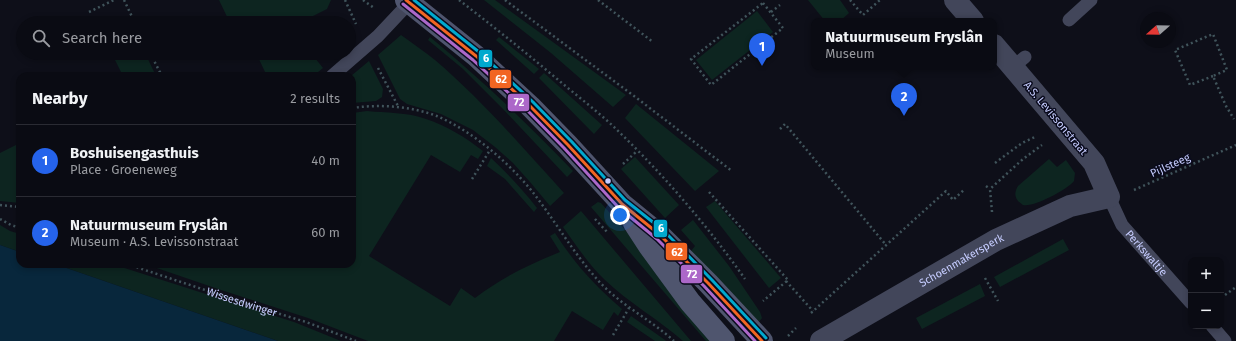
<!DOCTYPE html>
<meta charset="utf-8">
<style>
body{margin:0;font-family:"Fira Sans",sans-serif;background:#13141c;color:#f1f3f6}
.controls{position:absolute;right:12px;bottom:12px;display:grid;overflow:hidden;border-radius:8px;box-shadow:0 2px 6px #0003}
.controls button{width:36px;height:36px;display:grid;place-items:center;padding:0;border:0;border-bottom:1px solid #2a2b33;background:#0a0b13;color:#f1f3f6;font:20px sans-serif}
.compass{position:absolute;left:1140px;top:12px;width:36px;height:36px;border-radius:50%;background:#0a0b13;box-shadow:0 2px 6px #0003;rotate:250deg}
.you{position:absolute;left:620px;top:215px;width:14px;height:14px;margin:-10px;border:3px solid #fff;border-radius:50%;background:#1a73e8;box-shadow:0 0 0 6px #1a73e833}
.badge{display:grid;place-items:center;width:26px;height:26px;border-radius:50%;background:#2563eb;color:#fff;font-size:13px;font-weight:700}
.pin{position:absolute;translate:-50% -33px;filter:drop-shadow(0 1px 2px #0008)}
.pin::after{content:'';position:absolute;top:21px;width:14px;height:12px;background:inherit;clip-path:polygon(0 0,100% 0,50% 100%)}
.popup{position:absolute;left:811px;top:18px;width:186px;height:52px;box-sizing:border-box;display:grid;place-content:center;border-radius:8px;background:#0a0b13;filter:drop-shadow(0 1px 3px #0005);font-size:13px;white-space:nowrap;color:#999ba0}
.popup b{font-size:15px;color:#f1f3f6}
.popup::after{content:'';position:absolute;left:50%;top:100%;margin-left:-8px;border:8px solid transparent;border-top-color:#0a0b13}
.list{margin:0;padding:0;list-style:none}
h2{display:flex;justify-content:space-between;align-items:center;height:52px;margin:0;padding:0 16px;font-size:17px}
h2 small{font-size:13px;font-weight:400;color:#999ba0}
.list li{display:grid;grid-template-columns:26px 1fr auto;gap:12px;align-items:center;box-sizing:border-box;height:72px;padding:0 16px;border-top:1px solid #2a2b33}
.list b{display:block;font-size:15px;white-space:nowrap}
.list p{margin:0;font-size:13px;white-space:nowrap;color:#999ba0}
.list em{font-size:13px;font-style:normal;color:#999ba0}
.icon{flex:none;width:22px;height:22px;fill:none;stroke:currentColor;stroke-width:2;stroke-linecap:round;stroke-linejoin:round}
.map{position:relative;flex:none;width:1236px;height:341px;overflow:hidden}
.search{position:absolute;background:#0a0b13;box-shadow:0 2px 6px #0003;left:16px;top:16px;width:340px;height:44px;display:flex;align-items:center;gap:10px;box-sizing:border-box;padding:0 14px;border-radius:22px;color:#999ba0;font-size:15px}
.panel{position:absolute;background:#0a0b13;box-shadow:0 2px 6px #0003;left:16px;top:72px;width:340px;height:196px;border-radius:12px}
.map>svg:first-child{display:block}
.green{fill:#0d2520}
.water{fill:#08273c}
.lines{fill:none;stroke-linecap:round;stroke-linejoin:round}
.path{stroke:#40545b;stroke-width:2.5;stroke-dasharray:2 3;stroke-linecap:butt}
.lane{stroke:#42465a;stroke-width:13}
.street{stroke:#42465a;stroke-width:22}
.secondary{stroke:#4f556e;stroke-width:22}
.bus-1-casing{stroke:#0a0b1d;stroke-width:6}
.bus-2-casing{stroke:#0a0b1d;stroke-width:6}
.bus-3-casing{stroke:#0a0b1d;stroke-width:6}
.bus-1{stroke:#f26522;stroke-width:3}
.bus-2{stroke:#ac68c9;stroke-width:3}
.bus-3{stroke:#00a9ce;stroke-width:3}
.bus-dot{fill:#c6cdff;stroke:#0a0b1d;stroke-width:1.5}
.labels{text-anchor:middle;stroke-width:3;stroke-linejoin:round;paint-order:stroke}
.street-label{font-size:11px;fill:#c6cdff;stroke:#0a0b1d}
.line-badge{stroke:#0a0b1d;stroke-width:1.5}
.badge-label{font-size:11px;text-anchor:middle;font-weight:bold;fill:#fff}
</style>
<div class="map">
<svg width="1236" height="341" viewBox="0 0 1236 341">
<rect width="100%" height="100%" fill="#0e0f19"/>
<g class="green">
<path d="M219,0H331L327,9L311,17L304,23H230Z"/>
<path d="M484,0H495L626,95L613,107L551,53Z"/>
<path d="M808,0H840L849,13L840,21H825Z"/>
<path d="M757,11L773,32L712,80L696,60Z"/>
<path d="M401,35C412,43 424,51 435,60C482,100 523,148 564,193L550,206L530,182L513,163L495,147L473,130L441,114L407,104L400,99L378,55Z"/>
<path d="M430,37C481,79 528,124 573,171L567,177L503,109L463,69L428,40Z"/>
<path d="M499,37L539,69L534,74L496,40Z"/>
<path d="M118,53H145L156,76H123L113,56Z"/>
<path d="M256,53H311L323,68L313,76H267Z"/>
<path d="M369,61L383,89L382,97L376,101L352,103V76H351Z"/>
<path d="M544,73L602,125L594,134L539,78Z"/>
<path d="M636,104L719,171L695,191L625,118Z"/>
<path d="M367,111C386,113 407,112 426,119C447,126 465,137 483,151L478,159L471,155L460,172L431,155L369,256L450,306L461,288L475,298C503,277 528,265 560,252L550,236L555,233C575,264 594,285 622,309L618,316L614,312L603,330L572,311L554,341H368L308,318L221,290L145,264H352V113Z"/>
<path d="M20,143V203L0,201V153Z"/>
<path d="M635,157L679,205L665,218L621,169Z"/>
<path d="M491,158C508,174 523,190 537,208L534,212L505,179L487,166Z"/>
<path d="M1049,159L1057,167L1066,160L1075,173L1074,181C1068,189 1033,208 1023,205C1023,205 1018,201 1018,201C1014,196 1015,191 1018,186Z"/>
<path d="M715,201L781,278L769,288L706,207Z"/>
<path d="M598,202L601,203L641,248L710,341H706L591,207Z"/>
<path d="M581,211L691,341H683C658,319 629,303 605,280C589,265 576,245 563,227Z"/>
<path d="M693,220L729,266L760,312L762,318L758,323L688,255L695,246L681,230Z"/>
<path d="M0,225L10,231L20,234V252L0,245Z"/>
<path d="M1063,239L1069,250L1000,287L994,277Z"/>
<path d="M55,264H112L294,322L341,341H278Z"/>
<path d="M980,284L985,296L922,329L916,318Z"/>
<path d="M631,316L665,340L666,341H655L627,322Z"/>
</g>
<path class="water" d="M0,245L20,252V264H55L278,341H0Z"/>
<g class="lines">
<g class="path">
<path d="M124,0L135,23"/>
<path d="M345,0L356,24"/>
<path d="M363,0L374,8"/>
<path d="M459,0C494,27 529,55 563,84C580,98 598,112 614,127C662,173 707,225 745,279"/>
<path d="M505,0L634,96L732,171"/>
<path d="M598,0L653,42"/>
<path d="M850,0L863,15L880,0"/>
<path d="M763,3L783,28L711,85L691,59Z"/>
<path d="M89,12L114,0"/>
<path d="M771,12L780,5"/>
<path d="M150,53L162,76"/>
<path d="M378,68L398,106"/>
<path d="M1213,76L1190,85L1175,50L1213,34L1227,70L1213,76L1226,106L1234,119"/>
<path d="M352,108C380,104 413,106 439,117C473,132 507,161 531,190C554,219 572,251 596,278C618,304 649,318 674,341"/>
<path d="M780,129L785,124L886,245"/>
<path d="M995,163L1022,143L1035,137"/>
<path d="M623,164L637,151"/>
<path d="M472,179L490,150"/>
<path d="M986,186L990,189"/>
<path d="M1134,190L1236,145"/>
<path d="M709,192L788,280L763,301"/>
<path d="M0,205L20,207"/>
<path d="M992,212L990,189L1023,159L1042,145"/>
<path d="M0,219L11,225L20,228"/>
<path d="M595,219L608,233"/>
<path id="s1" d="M127,264L238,301L306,322L356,341"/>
<path d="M985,278L998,301"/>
<path d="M786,281L813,311"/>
<path d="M1221,298L1236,287"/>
<path d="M811,313L946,191L953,200L965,189"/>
<path d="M613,335L629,308"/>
<path d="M788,336L796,328"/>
</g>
<g class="lane">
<path d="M1069,20L1091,0"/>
<path d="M1013,67L1025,57"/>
<path d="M332,76L378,36L409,3"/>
<path id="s2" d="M1109,197L1122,225L1191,303"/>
<path d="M1212,326L1225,341"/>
</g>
<g class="street">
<path d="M955,0L973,21"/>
<path id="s3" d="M821,341L996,240L1070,206L1109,197L1094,163L994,45"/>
</g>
<g class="secondary">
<path d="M406,0L476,56L530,106L568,145L622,204L660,235L708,283L762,341"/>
<path d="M634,223L649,246L690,302L724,341"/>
</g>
<defs>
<path id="bus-1" d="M406,0L476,56L530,106L568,145L622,204L660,235L708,283L762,341"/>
<path id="bus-2" d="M403,4L473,60L527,110L564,148L618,207L657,239L704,286L755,341"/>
<path id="bus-3" d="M414,0L479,52L533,102L572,142L625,200L664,231L712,280L766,338"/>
</defs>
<use href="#bus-1" class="bus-1-casing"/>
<use href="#bus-2" class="bus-2-casing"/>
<use href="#bus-3" class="bus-3-casing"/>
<use href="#bus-1" class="bus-1"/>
<use href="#bus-2" class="bus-2"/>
<use href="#bus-3" class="bus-3"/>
</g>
<circle class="bus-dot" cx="608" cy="181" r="3.5"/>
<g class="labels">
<g class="street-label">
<text transform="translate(1056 118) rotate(50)" y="4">A.S. Levissonstraat</text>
<text transform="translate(1170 165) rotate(-24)" y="4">Pijlsteeg</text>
<text dy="4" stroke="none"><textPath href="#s2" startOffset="68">Perkswaltje</textPath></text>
<text dy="4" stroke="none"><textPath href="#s3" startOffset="162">Schoenmakersperk</textPath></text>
<text dy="4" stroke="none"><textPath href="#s1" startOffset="121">Wissesdwinger</textPath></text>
</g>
</g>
<g class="line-badge">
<rect x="478" y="49" width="15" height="19" rx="4" fill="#00a9ce"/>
<rect x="489" y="69" width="23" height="20" rx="4" fill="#f26522"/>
<rect x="507" y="93" width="23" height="19" rx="4" fill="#ac68c9"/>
<rect x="653" y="219" width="15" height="19" rx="4" fill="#00a9ce"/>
<rect x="665" y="242" width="23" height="19" rx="4" fill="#f26522"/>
<rect x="680" y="264" width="23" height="20" rx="4" fill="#ac68c9"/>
</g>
<g class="badge-label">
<text x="486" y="62">6</text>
<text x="501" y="83">62</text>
<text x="519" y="106">72</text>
<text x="661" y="232">6</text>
<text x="677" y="256">62</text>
<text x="692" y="278">72</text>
</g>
</svg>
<div class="controls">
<button>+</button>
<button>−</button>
</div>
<svg class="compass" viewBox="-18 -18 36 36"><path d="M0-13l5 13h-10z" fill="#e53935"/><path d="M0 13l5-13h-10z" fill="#999ba0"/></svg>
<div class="you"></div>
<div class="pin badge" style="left:762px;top:66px">1</div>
<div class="pin badge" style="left:904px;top:116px">2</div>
<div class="popup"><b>Natuurmuseum Fryslân</b>Museum</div>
<div class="search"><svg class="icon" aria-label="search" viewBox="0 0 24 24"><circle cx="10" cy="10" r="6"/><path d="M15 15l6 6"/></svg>Search here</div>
<section class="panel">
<h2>Nearby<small>2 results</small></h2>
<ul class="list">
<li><span class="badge">1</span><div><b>Boshuisengasthuis</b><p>Place · Groeneweg</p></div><em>40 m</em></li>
<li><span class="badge">2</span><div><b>Natuurmuseum Fryslân</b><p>Museum · A.S. Levissonstraat</p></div><em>60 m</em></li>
</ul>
</section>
</div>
